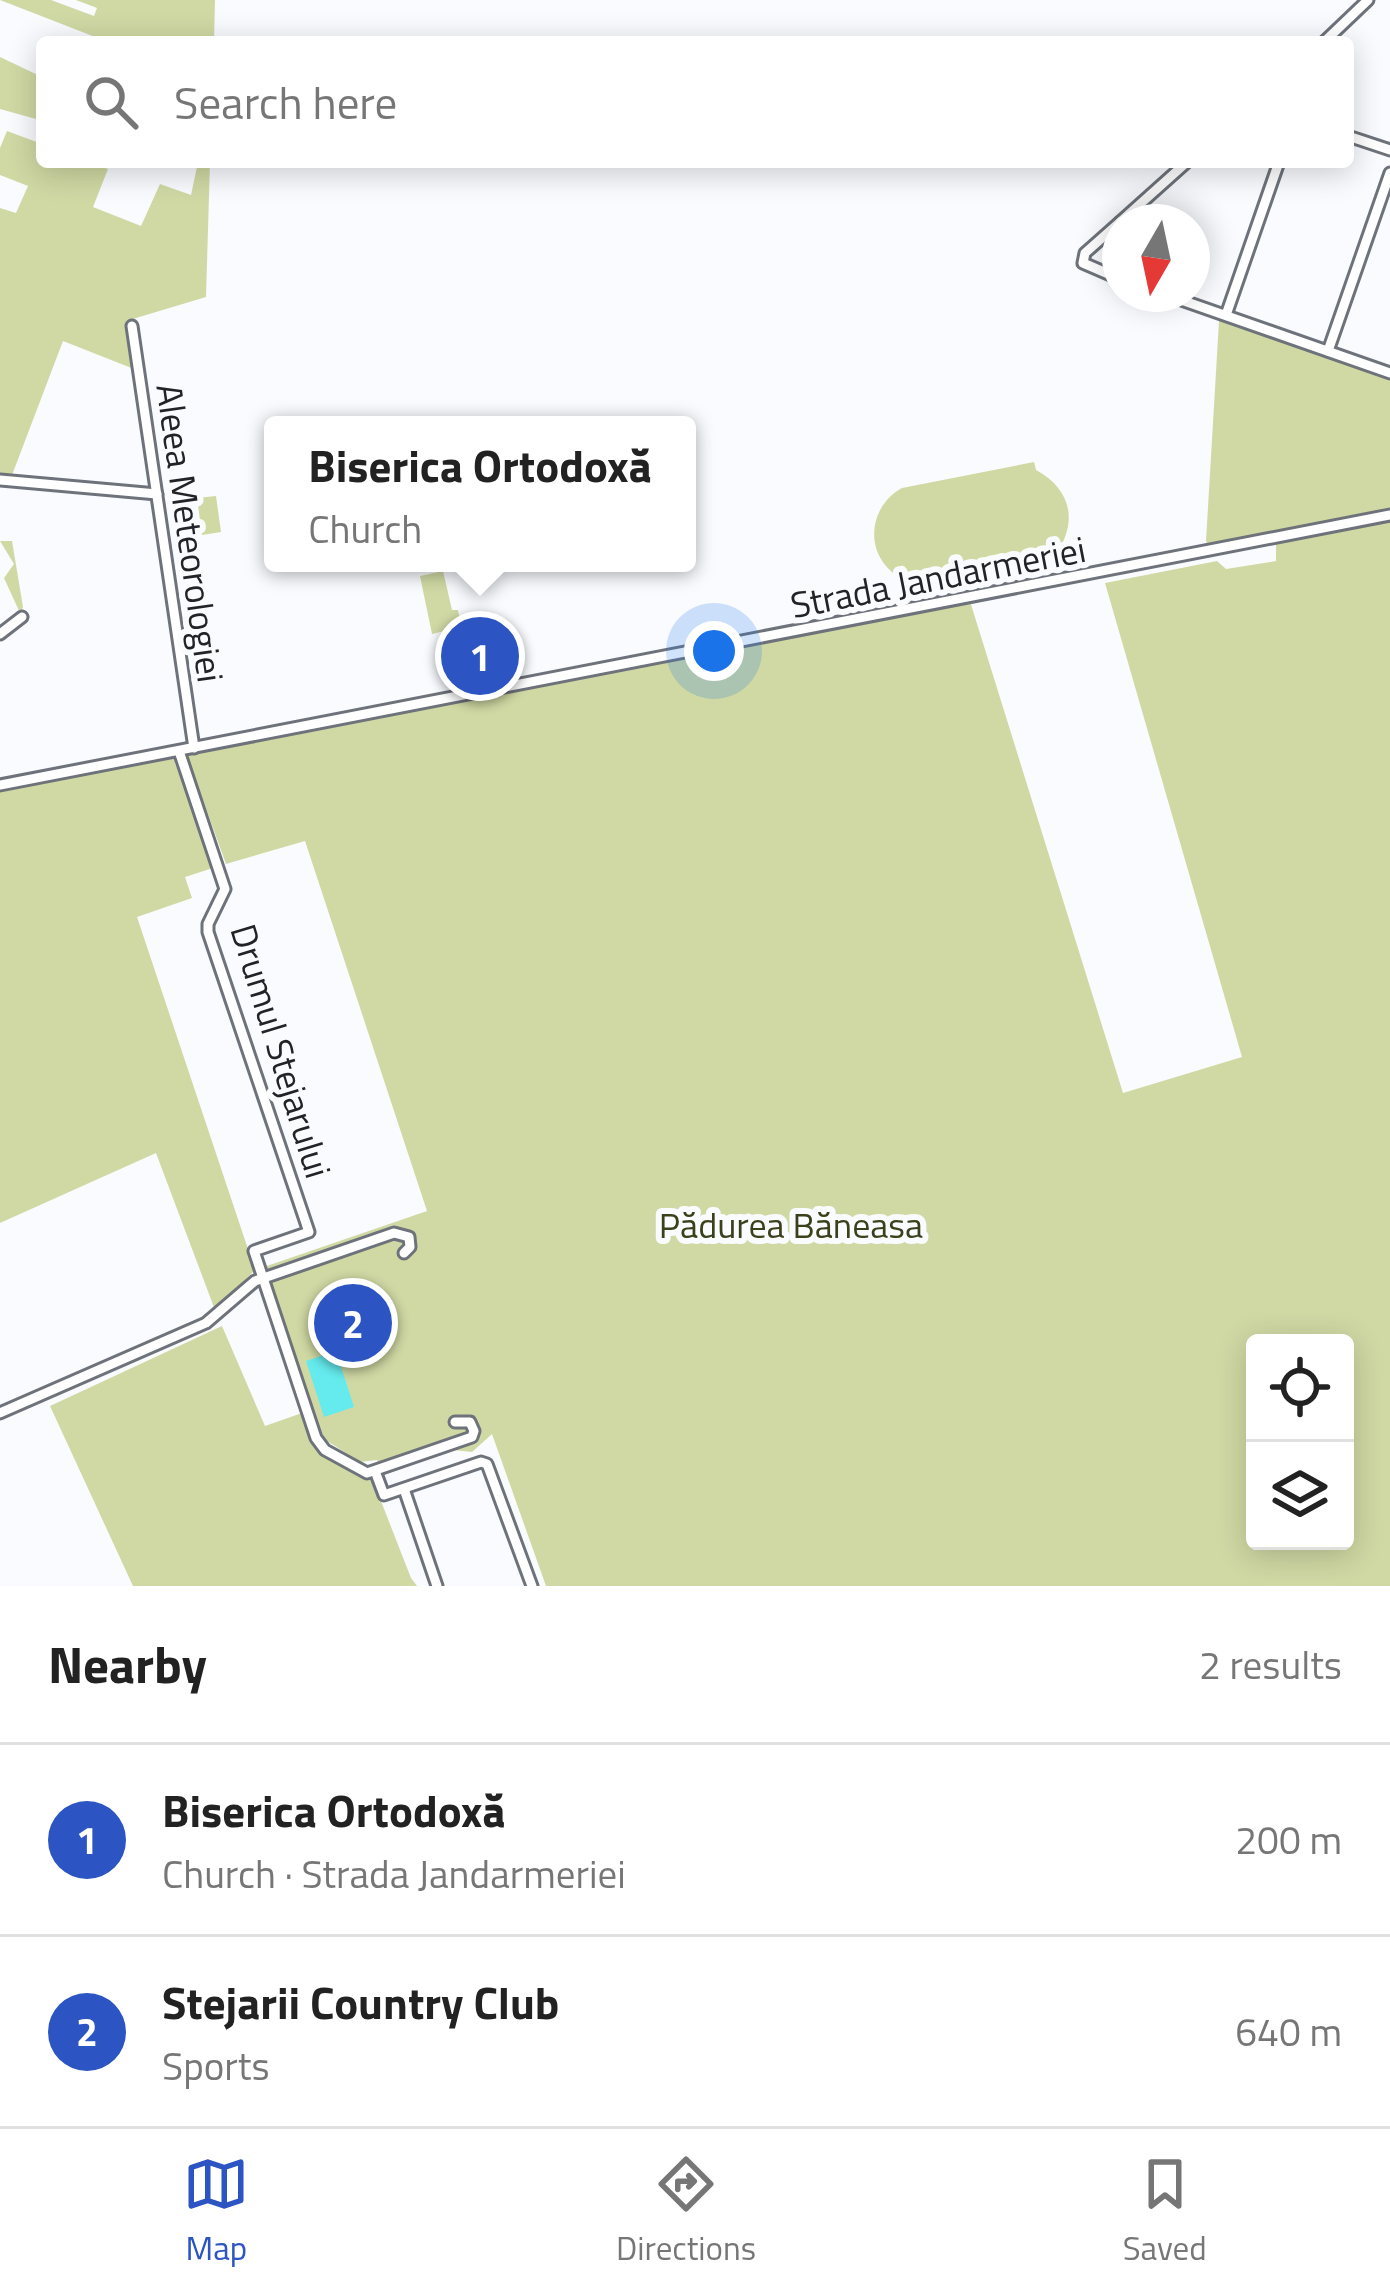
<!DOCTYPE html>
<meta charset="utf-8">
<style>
body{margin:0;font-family:"Titillium Web",sans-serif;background:#f2f2f2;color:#222}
.controls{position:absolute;right:36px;bottom:36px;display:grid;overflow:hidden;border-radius:12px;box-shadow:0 6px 30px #0003}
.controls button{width:108px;height:108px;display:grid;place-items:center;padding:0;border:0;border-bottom:3px solid #e0e0e0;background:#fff;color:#222;font:60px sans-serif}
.compass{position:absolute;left:1102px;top:204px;width:108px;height:108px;border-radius:50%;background:#fff;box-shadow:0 6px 30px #0003;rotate:189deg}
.you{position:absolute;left:714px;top:651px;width:42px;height:42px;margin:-30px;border:9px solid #fff;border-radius:50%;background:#1a73e8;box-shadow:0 0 0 18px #1a73e833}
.badge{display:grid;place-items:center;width:78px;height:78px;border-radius:50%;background:#2c54c3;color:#fff;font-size:39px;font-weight:700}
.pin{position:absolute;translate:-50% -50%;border:6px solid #fff;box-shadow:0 3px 12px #0006}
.popup{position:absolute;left:264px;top:416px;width:432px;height:156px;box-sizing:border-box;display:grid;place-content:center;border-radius:12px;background:#fff;filter:drop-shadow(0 3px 9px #0005);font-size:39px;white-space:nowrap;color:#767676}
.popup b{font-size:45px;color:#222}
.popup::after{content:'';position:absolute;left:50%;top:100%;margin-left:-24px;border:24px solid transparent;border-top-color:#fff}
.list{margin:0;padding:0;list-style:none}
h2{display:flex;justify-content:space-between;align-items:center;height:156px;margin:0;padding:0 48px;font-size:51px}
h2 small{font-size:39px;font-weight:400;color:#767676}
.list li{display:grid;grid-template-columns:78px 1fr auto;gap:36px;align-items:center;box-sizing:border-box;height:192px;padding:0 48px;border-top:3px solid #e0e0e0}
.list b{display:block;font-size:45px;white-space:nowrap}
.list p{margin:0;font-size:39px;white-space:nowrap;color:#767676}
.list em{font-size:39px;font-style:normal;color:#767676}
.icon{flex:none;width:66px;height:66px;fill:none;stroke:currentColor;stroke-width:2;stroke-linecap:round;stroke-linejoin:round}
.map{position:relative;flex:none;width:1390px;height:1586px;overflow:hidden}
.search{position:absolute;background:#fff;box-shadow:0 6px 30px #0003;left:36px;right:36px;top:36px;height:132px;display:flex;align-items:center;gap:30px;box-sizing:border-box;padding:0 42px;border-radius:12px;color:#767676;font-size:45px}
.sheet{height:540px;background:#fff}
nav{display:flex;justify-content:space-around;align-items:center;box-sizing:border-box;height:168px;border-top:3px solid #e0e0e0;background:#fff;font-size:33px;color:#767676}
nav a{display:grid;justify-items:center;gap:6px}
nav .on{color:#2c54c3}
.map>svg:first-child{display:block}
.green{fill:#d0d9a4;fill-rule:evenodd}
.water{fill:#65ebee}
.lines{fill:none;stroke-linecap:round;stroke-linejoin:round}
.minor-casing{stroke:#6e737b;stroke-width:15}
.minor{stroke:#fff;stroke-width:9}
.labels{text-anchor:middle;stroke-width:12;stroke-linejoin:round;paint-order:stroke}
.street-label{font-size:36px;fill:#212326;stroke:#f9fbff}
.park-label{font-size:36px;fill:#3c401a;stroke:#f9fbff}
</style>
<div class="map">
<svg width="1390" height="1586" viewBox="0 0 1390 1586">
<rect width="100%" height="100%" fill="#f9fbff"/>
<g class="green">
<path d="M0,0H51L94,16L97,8L76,0H215L214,42H108Z"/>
<path d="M0,57L42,77V103L36,119L0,109Z"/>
<path d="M7,131L42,144V162H90L108,169L93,207L141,226L160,184L191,195L198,162H210L206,297L126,321L134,369L63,341L12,475L0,474V208L16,213L28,186L0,175V148Z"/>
<path d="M1226,315L1390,373V1586H546L492,1434L472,1452L453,1450L384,1475L377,1460L360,1462L324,1439L261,1268L427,1211L305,841L226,864L188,759L175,763L213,868L185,877L192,898L137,917L255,1270L215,1310L156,1153L0,1223V785L969,598L1123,1093L1242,1057L1105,583L1217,561L1226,569L1276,561V540L1212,551L1206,541L1219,321ZM1255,1343H1345V1541H1255Z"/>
<path d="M1034,462L1036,470C1062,484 1076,508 1065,537C1062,547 1054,554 1049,563L905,591C901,575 889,573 881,559C866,534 877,501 902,488Z"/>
<path d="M216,496L221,532L202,535L197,498Z"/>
<path d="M0,541H12L23,607L20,613L4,578L14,564Z"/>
<path d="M443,571L452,610H458L461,627L432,634L420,576Z"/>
<path d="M222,1326L265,1426L302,1413L314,1447L365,1480L372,1478L411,1578L417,1586H133L50,1406Z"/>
</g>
<path class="water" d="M336,1351L354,1407L324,1417L306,1361Z"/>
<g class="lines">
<defs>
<g id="minor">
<path d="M1324,42L1368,0"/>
<path d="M1348,136L1390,150"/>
<path d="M1120,222L1085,253L1083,263L1120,279"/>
<path d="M1120,222L1187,162"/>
<path d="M1164,294L1390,373"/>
<path d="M1226,315L1279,162"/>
<path d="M132,326L194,748"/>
<path d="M1328,351L1390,173"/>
<path d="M0,480L157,494"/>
<path d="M0,634L22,617"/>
<path d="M179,751L225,889L208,924V932L309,1232L254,1251L316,1438L325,1450L367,1473L472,1437L474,1431L470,1422H455"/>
<path d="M0,785L1390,515"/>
<path d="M0,1413L206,1323L255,1281L394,1233L409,1237L410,1247L404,1253"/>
<path d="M375,1471L384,1495L481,1462L487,1464L532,1586"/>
<path d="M404,1489L437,1586"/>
</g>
</defs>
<use href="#minor" class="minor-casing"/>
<use href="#minor" class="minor"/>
</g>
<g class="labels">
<g class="street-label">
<text transform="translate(190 533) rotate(82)" y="13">Aleea Meteorologiei</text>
<text transform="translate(938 577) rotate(-11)" y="13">Strada Jandarmeriei</text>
<text transform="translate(281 1051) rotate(73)" y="13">Drumul Stejarului</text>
</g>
<g class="park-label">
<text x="791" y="1238">Pădurea Băneasa</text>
</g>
</g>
</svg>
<div class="controls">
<button><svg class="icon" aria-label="locate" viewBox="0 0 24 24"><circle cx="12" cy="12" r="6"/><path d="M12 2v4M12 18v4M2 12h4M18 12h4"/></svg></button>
<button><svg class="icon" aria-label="layers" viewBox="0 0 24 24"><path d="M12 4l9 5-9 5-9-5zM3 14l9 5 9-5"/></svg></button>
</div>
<svg class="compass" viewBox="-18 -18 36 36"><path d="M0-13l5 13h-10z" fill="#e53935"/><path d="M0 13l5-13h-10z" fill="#767676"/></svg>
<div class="you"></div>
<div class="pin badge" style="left:480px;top:656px">1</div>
<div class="popup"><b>Biserica Ortodoxă</b>Church</div>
<div class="pin badge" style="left:353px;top:1323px">2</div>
<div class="search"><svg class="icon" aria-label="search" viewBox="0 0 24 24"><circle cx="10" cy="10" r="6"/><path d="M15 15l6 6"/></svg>Search here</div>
</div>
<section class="sheet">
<h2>Nearby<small>2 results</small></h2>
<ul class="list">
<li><span class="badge">1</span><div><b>Biserica Ortodoxă</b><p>Church · Strada Jandarmeriei</p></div><em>200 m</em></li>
<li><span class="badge">2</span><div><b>Stejarii Country Club</b><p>Sports</p></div><em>640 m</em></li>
</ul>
</section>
<nav>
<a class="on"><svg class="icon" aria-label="map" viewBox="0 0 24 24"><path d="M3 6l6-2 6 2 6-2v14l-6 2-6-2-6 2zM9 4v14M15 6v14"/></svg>Map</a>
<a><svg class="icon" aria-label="directions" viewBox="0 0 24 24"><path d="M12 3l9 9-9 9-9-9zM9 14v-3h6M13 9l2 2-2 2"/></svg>Directions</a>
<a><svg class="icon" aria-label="saved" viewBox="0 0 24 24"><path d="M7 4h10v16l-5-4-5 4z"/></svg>Saved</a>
</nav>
